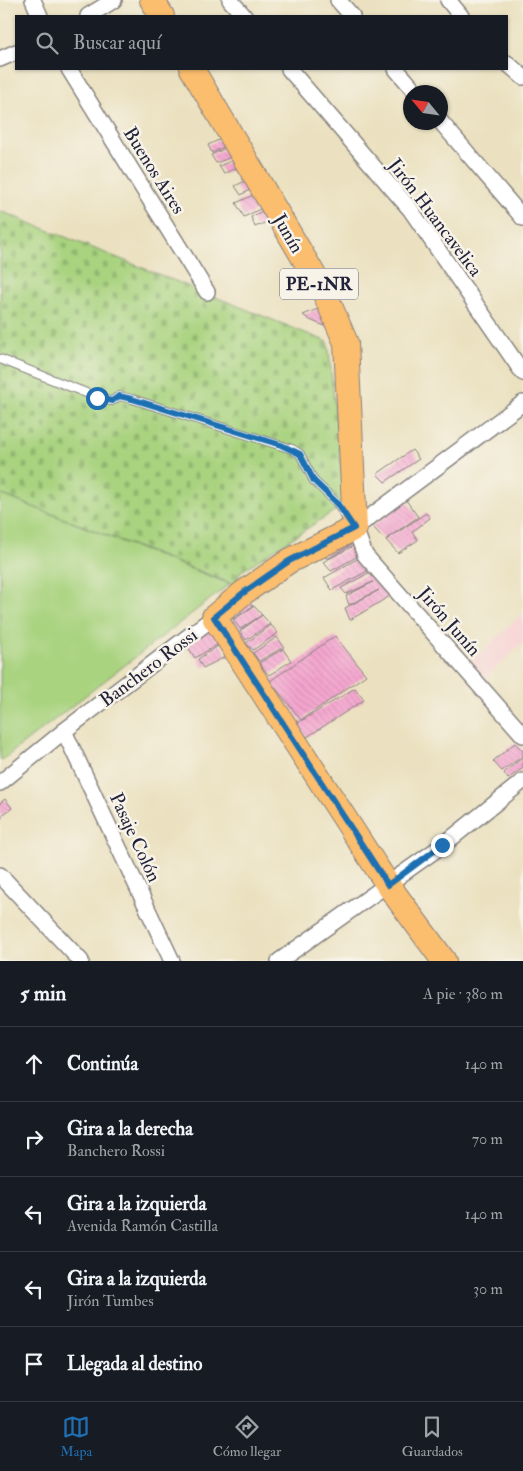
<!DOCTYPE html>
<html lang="es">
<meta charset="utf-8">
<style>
body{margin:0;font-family:"IM FELL Double Pica",serif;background:#20242c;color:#f1f3f6}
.compass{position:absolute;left:403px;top:85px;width:45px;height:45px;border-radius:50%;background:#171b24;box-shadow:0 1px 4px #0004;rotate:299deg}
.stop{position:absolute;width:15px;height:15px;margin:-11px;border:4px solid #1f6fb2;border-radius:50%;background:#fff}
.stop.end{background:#1f6fb2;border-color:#fff;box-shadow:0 1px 5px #0008}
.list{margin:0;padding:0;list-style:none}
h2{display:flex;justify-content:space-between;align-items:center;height:65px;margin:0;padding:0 20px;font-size:21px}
h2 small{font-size:16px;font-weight:400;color:#9ea1a6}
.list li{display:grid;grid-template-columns:32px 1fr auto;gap:15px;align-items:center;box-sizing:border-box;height:75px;padding:0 20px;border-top:1px solid #363941}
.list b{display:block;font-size:19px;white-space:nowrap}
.list p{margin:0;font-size:16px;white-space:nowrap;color:#9ea1a6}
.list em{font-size:16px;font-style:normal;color:#9ea1a6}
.icon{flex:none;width:28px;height:28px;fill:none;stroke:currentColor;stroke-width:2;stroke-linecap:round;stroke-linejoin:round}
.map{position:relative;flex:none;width:523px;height:961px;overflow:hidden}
.search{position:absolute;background:#171b24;box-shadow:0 1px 4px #0004;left:15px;right:15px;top:15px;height:55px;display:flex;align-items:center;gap:12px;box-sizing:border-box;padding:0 18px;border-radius:0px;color:#9ea1a6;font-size:19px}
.sheet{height:440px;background:#171b24}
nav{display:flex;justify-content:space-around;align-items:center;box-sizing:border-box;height:70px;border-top:1px solid #363941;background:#171b24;font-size:14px;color:#9ea1a6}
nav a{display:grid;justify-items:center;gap:2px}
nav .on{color:#1f6fb2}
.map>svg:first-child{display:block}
.built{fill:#f7cfd1}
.cemetery{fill:url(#cemetery-stones);stroke:#667a5d}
.pitch{fill:#a9d37f;stroke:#667a5d}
.building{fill:url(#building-back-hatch)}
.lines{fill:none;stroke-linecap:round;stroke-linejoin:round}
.lane-casing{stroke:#86827e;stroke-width:10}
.street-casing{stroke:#86827e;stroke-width:18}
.primary-casing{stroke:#86827e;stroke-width:26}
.lane{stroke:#fff;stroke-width:8}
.street{stroke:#fff;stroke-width:15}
.primary{stroke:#fbbd6e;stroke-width:24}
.route{stroke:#1f6fb2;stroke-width:6}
.labels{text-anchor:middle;stroke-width:5;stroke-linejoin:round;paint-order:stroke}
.shield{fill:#f7f3e8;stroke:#62616f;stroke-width:1}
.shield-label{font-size:18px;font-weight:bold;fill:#22223b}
.street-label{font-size:19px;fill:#22223b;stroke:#f7f3e8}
</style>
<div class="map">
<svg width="523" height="961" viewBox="0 0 523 961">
<defs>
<pattern id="cemetery-stones" width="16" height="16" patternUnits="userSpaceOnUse" patternTransform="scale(1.25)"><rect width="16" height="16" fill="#a9d37f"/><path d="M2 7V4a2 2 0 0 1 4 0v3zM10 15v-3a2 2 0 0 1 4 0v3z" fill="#91b56f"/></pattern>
<pattern id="building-back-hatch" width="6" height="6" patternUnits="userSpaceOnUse" patternTransform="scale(1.25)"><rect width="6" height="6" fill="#f5a5cf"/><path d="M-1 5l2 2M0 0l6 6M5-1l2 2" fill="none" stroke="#d28eb3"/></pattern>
</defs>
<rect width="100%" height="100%" fill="#f7f3e8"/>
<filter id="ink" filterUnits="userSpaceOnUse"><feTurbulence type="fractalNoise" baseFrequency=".02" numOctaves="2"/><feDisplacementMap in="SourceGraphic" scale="10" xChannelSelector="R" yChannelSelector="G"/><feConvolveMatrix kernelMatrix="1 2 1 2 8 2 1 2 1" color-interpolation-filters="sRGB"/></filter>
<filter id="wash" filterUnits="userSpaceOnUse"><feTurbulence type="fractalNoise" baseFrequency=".0096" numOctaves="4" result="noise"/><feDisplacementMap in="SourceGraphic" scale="20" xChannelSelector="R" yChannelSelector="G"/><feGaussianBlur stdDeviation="1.12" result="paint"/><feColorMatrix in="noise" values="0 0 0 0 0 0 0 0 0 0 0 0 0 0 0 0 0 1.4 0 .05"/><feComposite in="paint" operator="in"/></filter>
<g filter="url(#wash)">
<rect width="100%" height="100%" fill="#ebe1c0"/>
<path class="built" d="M523,613V643L485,678L471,662Z"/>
<path class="cemetery" d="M0,211L328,342L345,504L240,572L235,585L0,494Z"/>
<path class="pitch" d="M0,494L230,584L2,760H0Z"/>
<g id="blocks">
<g class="building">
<path d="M227,136L231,143L212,153L208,145Z"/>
<path d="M232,145L237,155L216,163L211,155Z"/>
<path d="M238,158L243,165L224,174L219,166Z"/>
<path d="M251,178L257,186L241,195L235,186Z"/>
<path d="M260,192L266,206L244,217L236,203Z"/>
<path d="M270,207L276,218L255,227L251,217Z"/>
<path d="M325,306L332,329L310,320L303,315Z"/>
<path d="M412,450L419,459L385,482L377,474Z"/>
<path d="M406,500L418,517L385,540L372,526Z"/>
<path d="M426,513L430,518L412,532L418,540L398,553L386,540Z"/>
<path d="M346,538L351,545L327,559L322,552Z"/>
<path d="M353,546L360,555L331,571L323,562Z"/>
<path d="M362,556L373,568L332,590L324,578Z"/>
<path d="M374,570L395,593L350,620L345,608L379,590L349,605L346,596L373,582L346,594L341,588Z"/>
<path d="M245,600L253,606L233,619L228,613Z"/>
<path d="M254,606L262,615L240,629L233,620Z"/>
<path d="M262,615L270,624L246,640L240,631Z"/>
<path d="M271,625L278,633L253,650L246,643Z"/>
<path d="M209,628L222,642L195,658L186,644Z"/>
<path d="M335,636L366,675L301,720L270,681Z"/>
<path d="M277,637L284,647L259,661L253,653Z"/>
<path d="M221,644L227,656L203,668L198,659Z"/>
<path d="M283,649L291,661L269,675L259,663Z"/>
<path d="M355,688L364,700L307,737L296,724Z"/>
<path d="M515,743L523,751V756L502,771L493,761Z"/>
<path d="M523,757V768L508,779L504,773Z"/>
<path d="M5,799L12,808L1,816L2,818L0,820V803Z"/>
</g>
</g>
</g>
<g filter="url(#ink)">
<use href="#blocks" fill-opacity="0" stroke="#86827e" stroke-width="1"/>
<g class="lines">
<defs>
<path id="lane" d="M0,359L104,400L112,401L119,396L132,399L292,449L300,454L314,481L337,503L347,519"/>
<g id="street">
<path d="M33,0L40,16"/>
<path d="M230,0L244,16"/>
<path d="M338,0L352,16"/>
<path d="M448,0L461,16"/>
<path d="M88,16L114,0"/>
<path d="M0,59L16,52"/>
<path d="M507,63L523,77"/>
<path d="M69,69L207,292"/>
<path d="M289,69L410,209L523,373"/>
<path d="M396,69L416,92"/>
<path d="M440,121L523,218"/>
<path d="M523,403L355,528L365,555L523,735"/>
<path d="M64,731L172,961"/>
<path d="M0,783L64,731L214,617"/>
<path d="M0,875L81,961"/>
<path d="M279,961L443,845L523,781"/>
</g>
<g id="primary">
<path d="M152,0L162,16"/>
<path d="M192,69L325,294L346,343L355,528L289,561L243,593L214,617L388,885L444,961"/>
</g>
</defs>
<use href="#lane" class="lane-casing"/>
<use href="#street" class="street-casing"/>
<use href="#primary" class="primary-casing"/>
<use href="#lane" class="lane"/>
<use href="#street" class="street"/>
<use href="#primary" class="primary"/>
</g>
</g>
<g class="lines" filter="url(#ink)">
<path class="route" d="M97,398L112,401L119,396L132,399L281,445L300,454L314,481L337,503L354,528L289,561L243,593L214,617L388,885L442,845"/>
</g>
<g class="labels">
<rect class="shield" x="280" y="268.5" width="78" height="31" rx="4"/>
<g class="shield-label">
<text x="319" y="290">PE-1NR</text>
</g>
<g class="street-label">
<text transform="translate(155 170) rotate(58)" y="7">Buenos Aires</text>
<text transform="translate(436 217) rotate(53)" y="7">Jirón Huancavelica</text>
<text transform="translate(289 233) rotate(60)" y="7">Junín</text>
<text transform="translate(450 621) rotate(49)" y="7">Jirón Junín</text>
<text transform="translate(148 667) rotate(-37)" y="7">Banchero Rossi</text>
<text transform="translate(136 837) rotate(65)" y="7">Pasaje Colón</text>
</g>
</g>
</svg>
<svg class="compass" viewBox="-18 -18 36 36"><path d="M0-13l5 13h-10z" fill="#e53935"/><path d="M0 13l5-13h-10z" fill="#9ea1a6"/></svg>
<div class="stop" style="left:97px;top:398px"></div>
<div class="stop end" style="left:442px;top:845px"></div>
<div class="search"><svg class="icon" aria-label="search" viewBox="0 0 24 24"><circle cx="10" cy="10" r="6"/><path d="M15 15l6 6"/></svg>Buscar aquí</div>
</div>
<section class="sheet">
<h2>5 min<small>A pie · 380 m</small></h2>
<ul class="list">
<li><svg class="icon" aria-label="ahead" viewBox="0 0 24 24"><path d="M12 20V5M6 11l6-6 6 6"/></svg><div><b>Continúa</b></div><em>140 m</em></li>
<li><svg class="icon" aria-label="right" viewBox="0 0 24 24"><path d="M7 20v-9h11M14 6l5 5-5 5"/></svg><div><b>Gira a la derecha</b><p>Banchero Rossi</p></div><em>70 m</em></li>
<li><svg class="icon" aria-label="left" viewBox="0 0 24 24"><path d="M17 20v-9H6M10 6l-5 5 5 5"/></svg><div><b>Gira a la izquierda</b><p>Avenida Ramón Castilla</p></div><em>140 m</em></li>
<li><svg class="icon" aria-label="left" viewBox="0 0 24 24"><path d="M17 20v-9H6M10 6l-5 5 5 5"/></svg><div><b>Gira a la izquierda</b><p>Jirón Tumbes</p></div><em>30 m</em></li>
<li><svg class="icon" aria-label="arrive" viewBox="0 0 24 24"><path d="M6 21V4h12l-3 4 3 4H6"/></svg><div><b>Llegada al destino</b></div></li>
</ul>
</section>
<nav>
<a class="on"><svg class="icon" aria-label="map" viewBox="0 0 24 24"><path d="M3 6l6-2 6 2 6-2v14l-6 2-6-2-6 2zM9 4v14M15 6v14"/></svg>Mapa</a>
<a><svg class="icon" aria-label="directions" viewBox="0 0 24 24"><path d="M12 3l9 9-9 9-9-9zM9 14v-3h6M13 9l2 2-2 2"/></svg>Cómo llegar</a>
<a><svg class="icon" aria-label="saved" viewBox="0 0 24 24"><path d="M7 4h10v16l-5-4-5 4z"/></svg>Guardados</a>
</nav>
